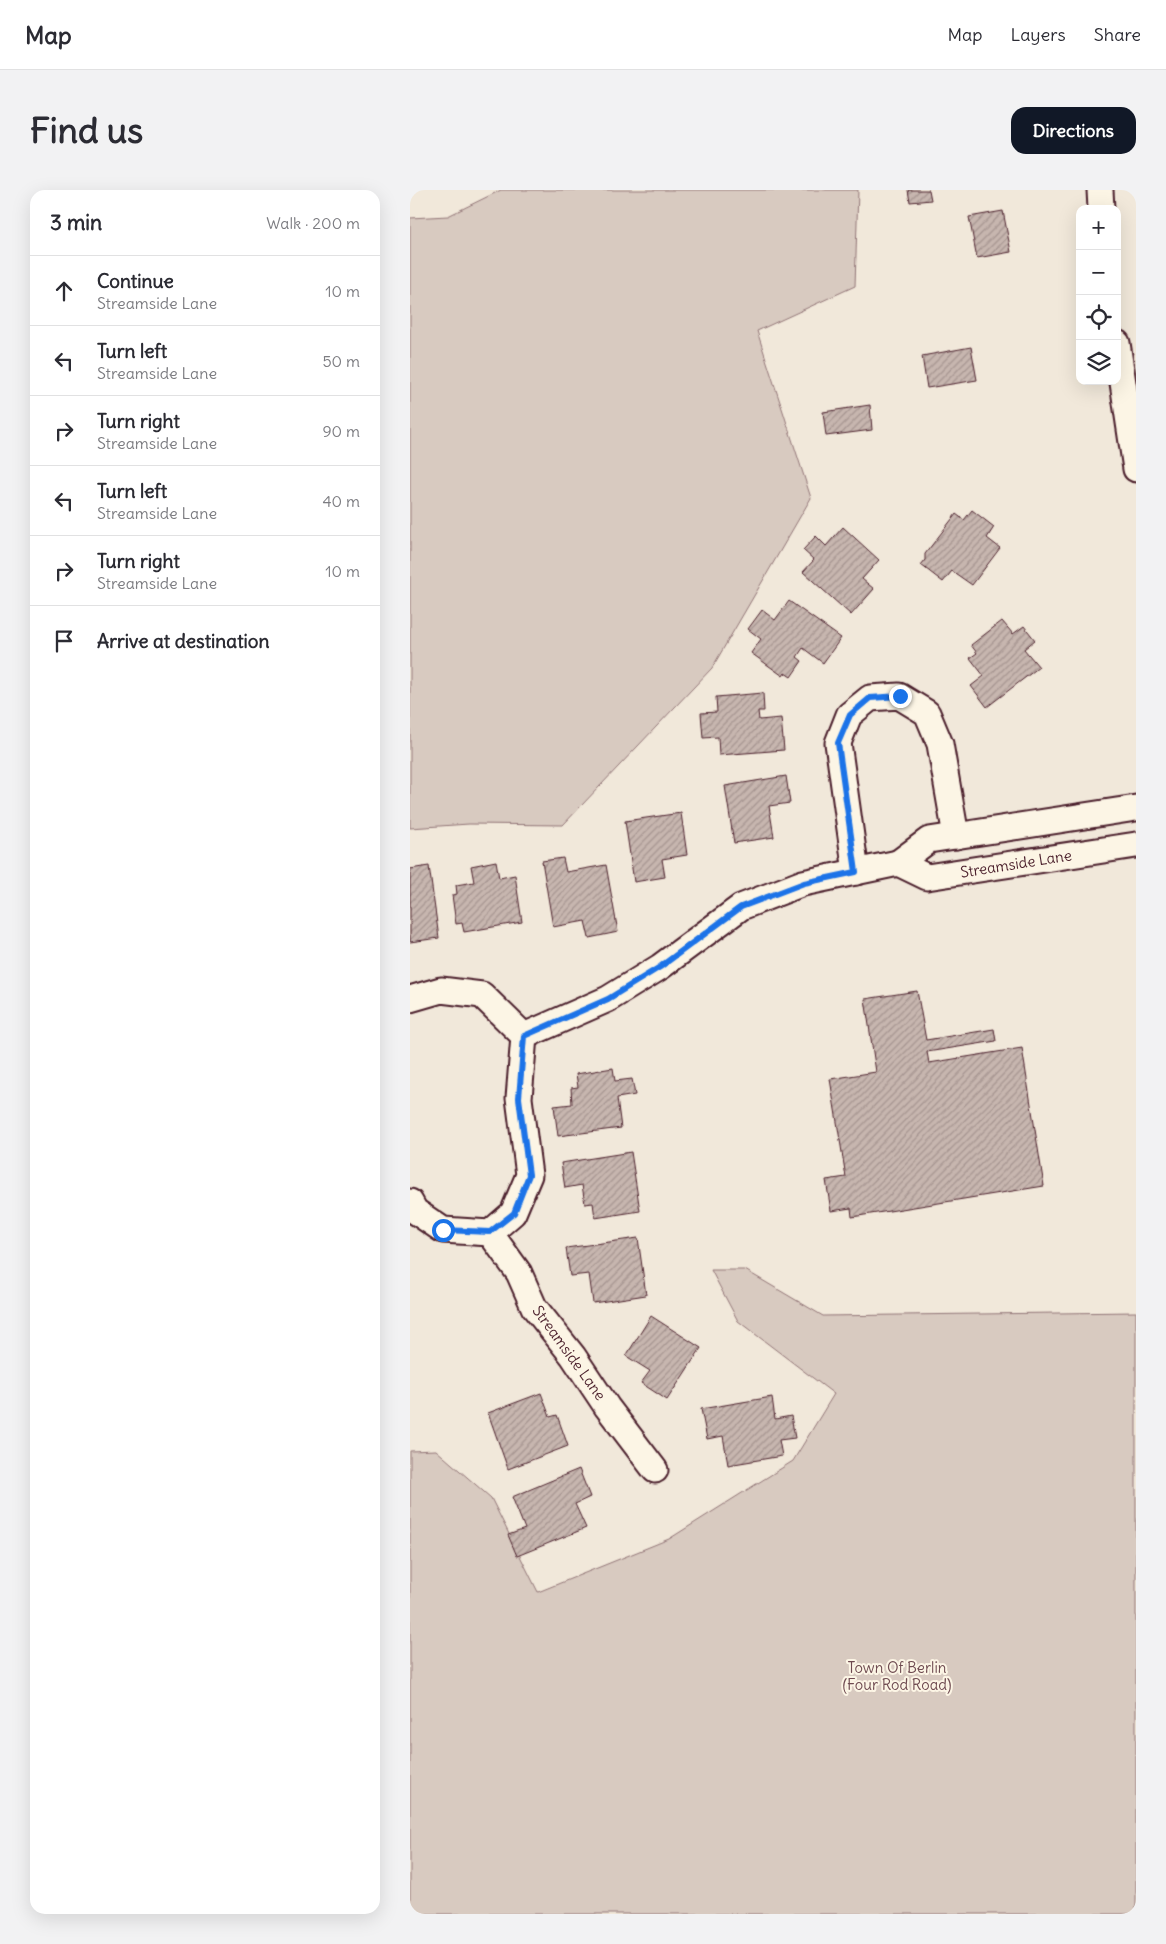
<!DOCTYPE html>
<meta charset="utf-8">
<style>
body{margin:0;font-family:Delius,sans-serif;background:#f2f2f3;color:#2b2b33}
.controls{position:absolute;right:15px;top:15px;display:grid;overflow:hidden;border-radius:10px;box-shadow:0 5px 20px #0002}
.controls button{width:45px;height:45px;display:grid;place-items:center;padding:0;border:0;border-bottom:1px solid #e1e1e2;background:#fff;color:#2b2b33;font:25px sans-serif}
.stop{position:absolute;width:15px;height:15px;margin:-11px;border:4px solid #1a73e8;border-radius:50%;background:#fff}
.stop.end{background:#1a73e8;border-color:#fff;box-shadow:0 1px 5px #0008}
.list{margin:0;padding:0;list-style:none}
h2{display:flex;justify-content:space-between;align-items:center;height:65px;margin:0;padding:0 20px;font-size:21px}
h2 small{font-size:16px;font-weight:400;color:#7c7c81}
.list li{display:grid;grid-template-columns:32px 1fr auto;gap:15px;align-items:center;box-sizing:border-box;height:70px;padding:0 20px;border-top:1px solid #e1e1e2}
.list b{display:block;font-size:19px;white-space:nowrap}
.list p{margin:0;font-size:16px;white-space:nowrap;color:#7c7c81}
.list em{font-size:16px;font-style:normal;color:#7c7c81}
.icon{flex:none;width:28px;height:28px;fill:none;stroke:currentColor;stroke-width:2;stroke-linecap:round;stroke-linejoin:round}
.map{position:relative;flex:none;width:726px;height:1724px;overflow:hidden;border-radius:15px}
header{display:flex;align-items:center;gap:30px;box-sizing:border-box;height:70px;padding:0 25px;background:#fff;border-bottom:1px solid #e1e1e2}
header strong{font-size:24px}
nav{display:flex;gap:28px;margin-inline-start:auto;font-size:18px}
.intro{display:flex;align-items:center;justify-content:space-between;box-sizing:border-box;height:120px;padding:0 30px}
h1{margin:0;font-size:35px}
.button{padding:12px 22px;border-radius:15px;background:#111827;color:#fff;font-size:18px;font-weight:700}
main{display:flex;gap:30px;padding:0 30px}
aside{flex:1;background:#fff;border-radius:15px;box-shadow:0 5px 20px #0002}
.map>svg:first-child{display:block}
.green{fill:#d8cac0;stroke:#917476}
.building{fill:url(#building-hatch);stroke:#4a1f2b}
.lines{fill:none;stroke-linecap:round;stroke-linejoin:round}
.street-casing{stroke:#4a1f2b;stroke-width:29}
.street{stroke:#fcf5e5;stroke-width:25}
.route{stroke:#1a73e8;stroke-width:6}
.labels{text-anchor:middle;stroke-width:4;stroke-linejoin:round;paint-order:stroke}
.street-label{font-size:15px;fill:#4a1f2b;stroke:#fcf5e5}
.park-label{font-size:15px;fill:#6e4a50;stroke:#fcf5e5}
</style>
<header>
<strong>Map</strong>
<nav><a>Map</a><a>Layers</a><a>Share</a></nav>
</header>
<div class="intro"><h1>Find us</h1><a class="button">Directions</a></div>
<main>
<aside>
<h2>3 min<small>Walk · 200 m</small></h2>
<ul class="list">
<li><svg class="icon" aria-label="ahead" viewBox="0 0 24 24"><path d="M12 20V5M6 11l6-6 6 6"/></svg><div><b>Continue</b><p>Streamside Lane</p></div><em>10 m</em></li>
<li><svg class="icon" aria-label="left" viewBox="0 0 24 24"><path d="M17 20v-9H6M10 6l-5 5 5 5"/></svg><div><b>Turn left</b><p>Streamside Lane</p></div><em>50 m</em></li>
<li><svg class="icon" aria-label="right" viewBox="0 0 24 24"><path d="M7 20v-9h11M14 6l5 5-5 5"/></svg><div><b>Turn right</b><p>Streamside Lane</p></div><em>90 m</em></li>
<li><svg class="icon" aria-label="left" viewBox="0 0 24 24"><path d="M17 20v-9H6M10 6l-5 5 5 5"/></svg><div><b>Turn left</b><p>Streamside Lane</p></div><em>40 m</em></li>
<li><svg class="icon" aria-label="right" viewBox="0 0 24 24"><path d="M7 20v-9h11M14 6l5 5-5 5"/></svg><div><b>Turn right</b><p>Streamside Lane</p></div><em>10 m</em></li>
<li><svg class="icon" aria-label="arrive" viewBox="0 0 24 24"><path d="M6 21V4h12l-3 4 3 4H6"/></svg><div><b>Arrive at destination</b></div></li>
</ul>
</aside>
<div class="map">
<svg width="726" height="1724" viewBox="0 0 726 1724">
<defs>
<pattern id="building-hatch" width="6" height="6" patternUnits="userSpaceOnUse" patternTransform="scale(1.25)"><rect width="6" height="6" fill="#c7b6af"/><path d="M-1 1l2-2M0 6l6-6M5 7l2-2" fill="none" stroke="#a4938f"/></pattern>
</defs>
<rect width="100%" height="100%" fill="#f1e8da"/>
<filter id="ink" filterUnits="userSpaceOnUse"><feTurbulence type="fractalNoise" baseFrequency=".02" numOctaves="2"/><feDisplacementMap in="SourceGraphic" scale="10" xChannelSelector="R" yChannelSelector="G"/><feConvolveMatrix kernelMatrix="1 2 1 2 8 2 1 2 1" color-interpolation-filters="sRGB"/></filter>
<g filter="url(#ink)">
<g class="green">
<path d="M91,0H448L445,96L347,141L401,308L302,478L153,635L59,634L0,638V28L38,26Z"/>
<path d="M301,1080H335L413,1126L726,1122V1724H0V1261L26,1260L81,1308L128,1402L259,1349L383,1271L424,1204L328,1131Z"/>
</g>
<g class="building">
<path d="M498,0H519L521,10L500,12Z"/>
<path d="M593,21L601,62L567,68L559,27Z"/>
<path d="M561,157L567,190L517,198L512,166Z"/>
<path d="M460,215L462,240L416,246L413,222Z"/>
<path d="M562,320L584,337L577,348L590,358L562,395L542,381L533,392L511,375L515,370V364L546,324L554,330Z"/>
<path d="M433,337L469,370L452,389L464,399L441,425L393,382L404,370L393,360L406,346L416,356Z"/>
<path d="M379,411L431,448L413,473L393,458L387,467L392,471L381,487L375,483L373,486L341,463L351,449L338,439L352,420L365,430Z"/>
<path d="M592,431L603,444L614,436L625,450L614,459L629,477L577,517L561,496L574,486L560,468L567,463L561,455Z"/>
<path d="M353,503L354,521H348L349,530L371,528L374,560L309,565L308,547L293,548L291,523L307,522L306,507Z"/>
<path d="M376,586L380,613L359,616L364,647L324,653L315,596Z"/>
<path d="M271,623L277,665L252,669L255,687L224,692L215,631Z"/>
<path d="M153,668L156,682L196,675L208,742L179,748L175,731L143,737L132,671Z"/>
<path d="M86,671L89,688L105,685L112,732L54,742L52,733L46,734L42,705L47,704L46,695L64,692L61,676Z"/>
<path d="M19,676L29,748L0,752V679Z"/>
<path d="M507,801L516,850L584,839L586,851L517,862L519,873L612,858L634,996L442,1027L441,1018L421,1021L416,990L436,987L420,889L466,882L455,809Z"/>
<path d="M203,878L205,891L222,889L225,905L207,908L211,938L148,946L144,916L162,914L161,898L168,897L166,884Z"/>
<path d="M221,962L230,1021L185,1028L183,1013L175,1014L172,995L155,998L151,973Z"/>
<path d="M228,1048L236,1105L183,1113L179,1084L160,1086L156,1058Z"/>
<path d="M241,1126L291,1158L257,1210L231,1193L240,1181L216,1166Z"/>
<path d="M131,1203L140,1227L147,1225L158,1256L98,1279L78,1223Z"/>
<path d="M362,1207L365,1229L381,1226L385,1248L369,1250L372,1266L318,1275L313,1246L297,1249L291,1219Z"/>
<path d="M169,1279L180,1307L165,1314L176,1338L107,1366L98,1345L115,1339L102,1307Z"/>
</g>
<g class="lines">
<defs>
<g id="street">
<path d="M690,0L691,19"/>
<path d="M707,153L726,279"/>
<path d="M726,618L519,650L488,673L517,687L726,655"/>
<path d="M446,682L428,553L439,525L460,508L489,506L517,523L530,554L546,646"/>
<path d="M0,809L31,800L72,805L114,846"/>
<path d="M114,846L198,809L250,777L331,717L393,693L488,673"/>
<path d="M0,1012L5,1021L33,1040L80,1043L103,1023L119,985L109,908L114,846"/>
<path d="M80,1043L109,1083L124,1117L163,1166L197,1217L245,1280"/>
</g>
</defs>
<use href="#street" class="street-casing"/>
<use href="#street" class="street"/>
</g>
</g>
<g class="lines" filter="url(#ink)">
<path class="route" d="M33,1040L80,1042L104,1023L119,985L109,908L114,846L198,809L250,777L331,717L394,693L446,682L428,553L440,525L460,508L490,506"/>
</g>
<g class="labels">
<g class="street-label">
<text transform="translate(606 674) rotate(-9)" y="5">Streamside Lane</text>
<text transform="translate(159 1163) rotate(54)" y="5">Streamside Lane</text>
</g>
<g class="park-label">
<text x="487" y="1483">Town Of Berlin<tspan x="487" dy="17">(Four Rod Road)</tspan></text>
</g>
</g>
</svg>
<div class="controls">
<button>+</button>
<button>−</button>
<button><svg class="icon" aria-label="locate" viewBox="0 0 24 24"><circle cx="12" cy="12" r="6"/><path d="M12 2v4M12 18v4M2 12h4M18 12h4"/></svg></button>
<button><svg class="icon" aria-label="layers" viewBox="0 0 24 24"><path d="M12 4l9 5-9 5-9-5zM3 14l9 5 9-5"/></svg></button>
</div>
<div class="stop" style="left:33px;top:1040px"></div>
<div class="stop end" style="left:490px;top:506px"></div>
</div>
</main>
